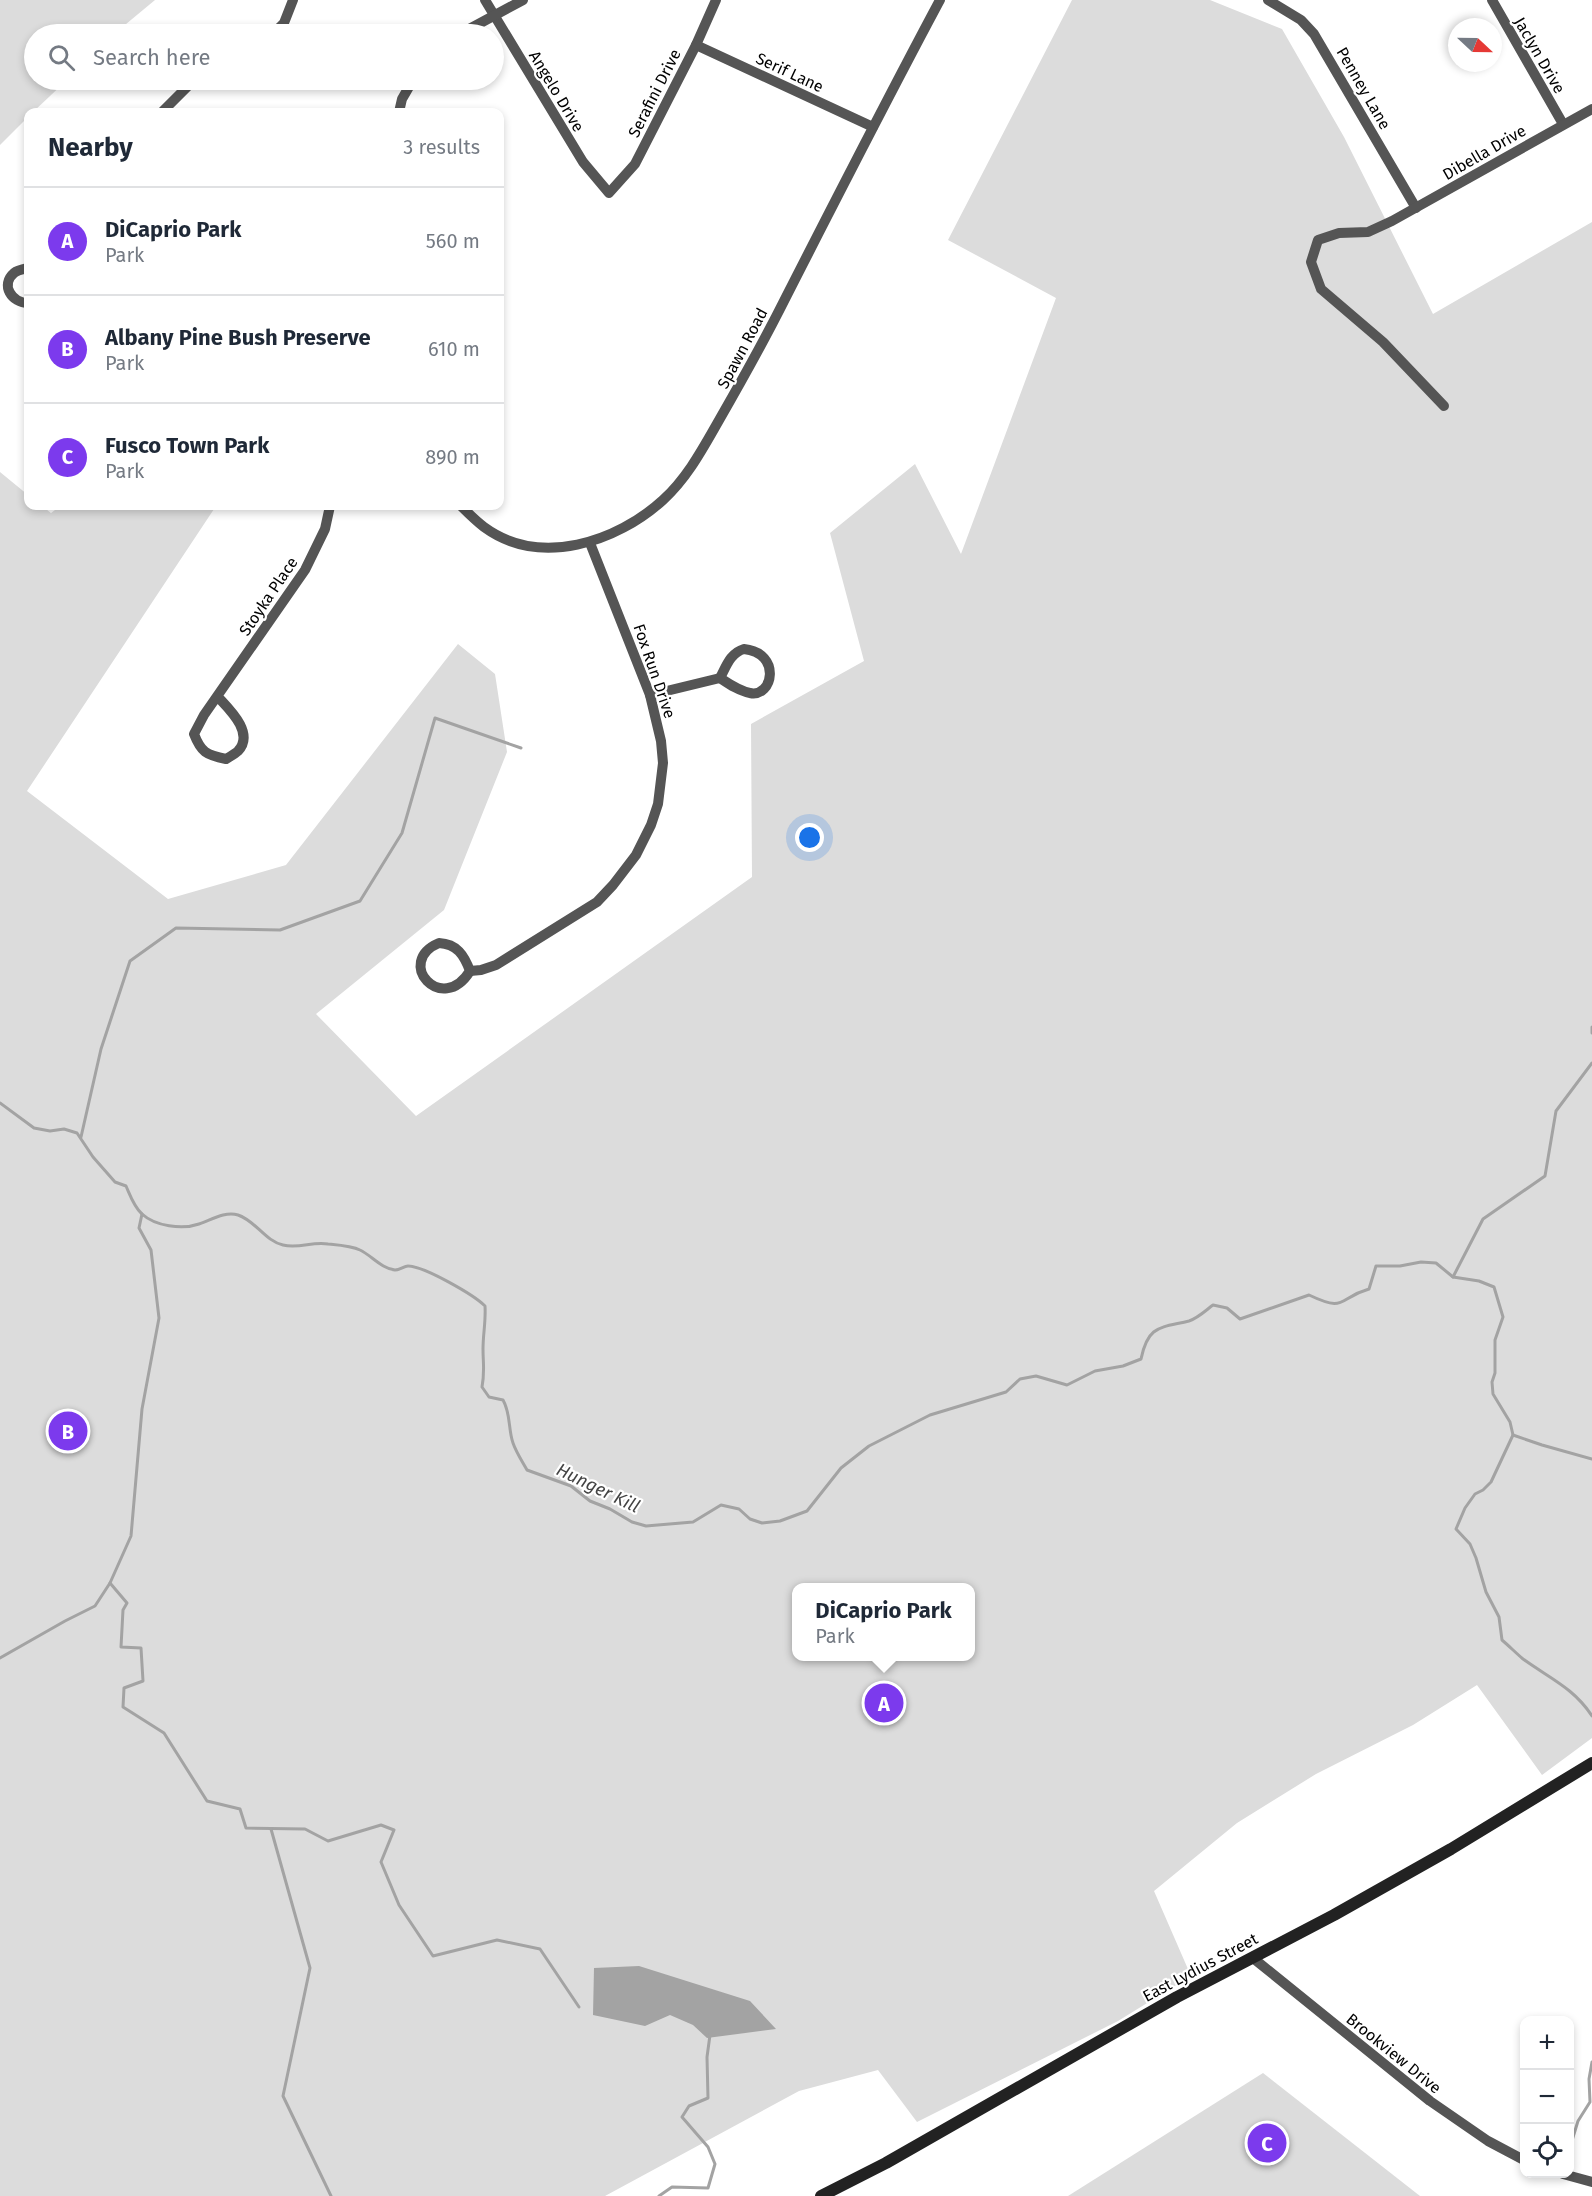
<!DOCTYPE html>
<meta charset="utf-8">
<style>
body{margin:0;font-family:"Fira Sans",sans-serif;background:#f6f6f7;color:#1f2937}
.controls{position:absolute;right:18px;bottom:18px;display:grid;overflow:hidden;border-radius:12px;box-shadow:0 3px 9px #0003}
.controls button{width:54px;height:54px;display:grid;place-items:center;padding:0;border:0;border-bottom:2px solid #e0e1e3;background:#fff;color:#1f2937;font:30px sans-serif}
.compass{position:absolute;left:1448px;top:18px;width:54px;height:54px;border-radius:50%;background:#fff;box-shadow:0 3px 9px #0003;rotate:112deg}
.you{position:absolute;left:810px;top:838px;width:21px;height:21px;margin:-15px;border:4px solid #fff;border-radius:50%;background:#1a73e8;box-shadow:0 0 0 9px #1a73e833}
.badge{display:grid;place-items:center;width:39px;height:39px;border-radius:50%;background:#7c3aed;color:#fff;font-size:20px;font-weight:700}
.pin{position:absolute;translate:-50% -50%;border:3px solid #fff;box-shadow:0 2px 6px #0006}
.popup{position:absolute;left:792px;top:1583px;width:183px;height:78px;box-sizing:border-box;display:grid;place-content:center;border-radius:12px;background:#fff;filter:drop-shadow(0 2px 4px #0005);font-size:20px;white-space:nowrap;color:#747a83}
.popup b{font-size:22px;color:#1f2937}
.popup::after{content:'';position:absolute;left:50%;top:100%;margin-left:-12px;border:12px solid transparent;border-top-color:#fff}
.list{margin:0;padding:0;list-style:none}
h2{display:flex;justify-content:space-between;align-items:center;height:78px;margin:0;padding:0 24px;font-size:26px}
h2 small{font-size:20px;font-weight:400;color:#747a83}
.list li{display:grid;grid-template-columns:39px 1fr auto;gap:18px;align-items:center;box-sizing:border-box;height:108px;padding:0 24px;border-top:2px solid #e0e1e3}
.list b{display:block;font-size:22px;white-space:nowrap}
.list p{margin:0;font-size:20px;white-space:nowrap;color:#747a83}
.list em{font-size:20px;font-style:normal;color:#747a83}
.icon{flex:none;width:33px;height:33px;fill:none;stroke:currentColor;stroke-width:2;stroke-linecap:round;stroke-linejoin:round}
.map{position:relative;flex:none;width:1592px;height:2196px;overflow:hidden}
.search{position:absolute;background:#fff;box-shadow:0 3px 9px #0003;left:24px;top:24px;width:480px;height:66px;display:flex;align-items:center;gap:15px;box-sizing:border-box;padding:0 21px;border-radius:33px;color:#747a83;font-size:22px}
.panel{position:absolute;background:#fff;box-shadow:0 3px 9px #0003;left:24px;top:108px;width:480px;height:402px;border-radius:12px}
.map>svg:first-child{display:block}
.green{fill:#dcdcdc;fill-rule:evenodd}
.water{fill:#a3a3a3}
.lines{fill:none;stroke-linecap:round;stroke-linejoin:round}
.stream{stroke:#a3a3a3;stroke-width:3}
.street{stroke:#555;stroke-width:10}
.secondary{stroke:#222;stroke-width:12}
.labels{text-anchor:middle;stroke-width:4.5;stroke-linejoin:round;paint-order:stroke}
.street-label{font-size:16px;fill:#000;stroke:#fff}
.water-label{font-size:18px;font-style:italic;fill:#444;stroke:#fff}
</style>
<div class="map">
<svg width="1592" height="2196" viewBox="0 0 1592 2196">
<rect width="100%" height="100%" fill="#fff"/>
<g class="green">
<path d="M0,0H155L114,34H34V80H67L33,112H28V117L0,145Z"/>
<path d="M1072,0H1210L1282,29L1344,137L1433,314L1592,222V1738L1542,1775L1477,1685L1413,1725L1316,1774L1237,1823L1154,1891L1191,1976L1118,2021L917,2122L878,2070L799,2091L605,2196H0V472L28,495V506H42L51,513L55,510L77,506H216L27,791L168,899L286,865L458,644L495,674L507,752L444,910L316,1014L416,1116L752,877L751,724L864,661L830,533L915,464L961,554L1056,298L948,240ZM797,1588H971V1656H797Z"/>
<path d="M1263,2073L1420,2196H1068Z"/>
</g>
<path class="water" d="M639,1966L750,2001L776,2029L707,2038L693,2025L670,2015L645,2026L593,2015L594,1968Z"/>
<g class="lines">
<g class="stream">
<path d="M1592,1027V1033"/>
<path d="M0,1103L34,1128L50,1131L64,1129L77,1133L93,1157L115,1182L126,1186C130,1195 134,1207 142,1214C155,1226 182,1230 199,1224C211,1220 225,1211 238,1215C256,1221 265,1241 283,1245C299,1249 313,1241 328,1244C338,1245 352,1246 360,1250C371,1255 382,1269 395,1270C400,1270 404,1266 408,1266C424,1266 474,1295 485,1306C486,1321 483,1334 483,1349C483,1363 485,1372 482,1387L489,1397L503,1400C511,1414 508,1429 513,1443C516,1452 522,1461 527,1470L571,1486L590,1501L610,1509L632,1522L646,1526L693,1522L721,1505L739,1509L750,1519L762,1523L780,1521L807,1511L841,1468L869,1446L930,1415L1006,1392L1020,1379L1036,1376L1067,1385L1095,1371L1123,1366L1141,1359C1148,1325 1160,1328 1189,1321C1198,1318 1205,1311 1213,1305L1227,1308L1240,1319L1309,1295C1347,1313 1337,1298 1369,1289L1376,1266H1400L1421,1262L1436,1263L1453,1277L1479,1281L1494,1287L1503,1317L1495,1340V1373L1492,1382L1493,1394L1510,1422L1513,1435L1491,1482L1483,1490L1475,1494L1465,1508L1456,1529L1470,1544L1476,1558L1486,1592L1499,1617L1502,1640C1509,1646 1516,1653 1523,1659C1549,1678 1574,1688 1592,1716"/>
<path d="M81,1137L101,1049L130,961L176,928L280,930L360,901L402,833L435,718L521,748"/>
<path d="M142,1214L139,1228L151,1250L159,1318L142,1409L131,1536L110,1583L127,1603L123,1610L121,1647L141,1648L143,1681L124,1688L123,1707L164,1733L207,1801L240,1809L246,1828L305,1829L328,1841L381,1825L394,1830L381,1862L399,1905L433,1956L497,1940L540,1949L579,2007"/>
<path d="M1453,1277L1483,1219L1545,1176L1556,1111L1592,1063"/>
<path d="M1513,1435L1542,1445L1592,1459"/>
<path d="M0,1658L65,1621L95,1606L110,1583"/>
<path d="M271,1829L310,1968L283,2096L331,2196"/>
<path d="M1570,2147L1578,2121L1590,2102L1589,2079L1592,2062"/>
<path d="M659,2196L672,2187L708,2188L715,2164L708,2147L682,2117L689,2106L708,2098L707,2057L710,2035"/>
</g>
<g class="street">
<path d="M485,0L583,162L609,193L635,164L696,45L716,0"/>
<path d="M1268,0L1301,20L1314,34L1416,208"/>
<path d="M1492,0L1563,124"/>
<path d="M273,34L284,23L293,0"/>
<path d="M460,34L523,0"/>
<path d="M696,45L873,127"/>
<path d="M162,112L194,80"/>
<path d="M399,112L402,99L413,80"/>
<path d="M28,268C24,269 18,270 14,273C0,285 12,303 28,303"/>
<path d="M1444,406L1383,342L1321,289L1311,262L1318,240L1339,233L1368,232L1392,221L1592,109"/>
<path d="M461,506C468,513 476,521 484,527C540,568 617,542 663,500C687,478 702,450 718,422C741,382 764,341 785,299C836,199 887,99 940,0"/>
<path d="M744,649C782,653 773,698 750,693C739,691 729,684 720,678C726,667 730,653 744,649Z"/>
<path d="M650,695L720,678"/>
<path d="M218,697C229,709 255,733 238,751C235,754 229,757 226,759C206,755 201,752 194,734L204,715L305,570L325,529L330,506"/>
<path d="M439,943C457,944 464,955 470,971C442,1016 394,962 439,943Z"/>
<path d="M470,971L481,970L496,965L597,902L613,885L636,855L651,825L658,804L663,763L661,741L650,695L590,543"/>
<path d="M1253,1958L1430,2101L1488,2141L1524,2160"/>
<path d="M1563,2174L1592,2182"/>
</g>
<path class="secondary" d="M821,2196L886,2163L1177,1997L1334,1915L1451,1849L1592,1763"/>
</g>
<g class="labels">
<g class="street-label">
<text transform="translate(1540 55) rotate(60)" y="6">Jaclyn Drive</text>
<text transform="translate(790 72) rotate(25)" y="6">Serif Lane</text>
<text transform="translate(1364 88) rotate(60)" y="6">Penney Lane</text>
<text transform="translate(557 91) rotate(59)" y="6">Angelo Drive</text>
<text transform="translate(654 93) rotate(-63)" y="6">Serafini Drive</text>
<text transform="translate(1484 152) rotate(-30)" y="6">Dibella Drive</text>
<text transform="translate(742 348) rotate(-62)" y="6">Spawn Road</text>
<text transform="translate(268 596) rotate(-56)" y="6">Stoyka Place</text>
<text transform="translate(655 671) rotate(71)" y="6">Fox Run Drive</text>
<text transform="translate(1200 1967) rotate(-28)" y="6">East Lydius Street</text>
<text transform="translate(1394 2053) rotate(39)" y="6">Brookview Drive</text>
</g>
<g class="water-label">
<text transform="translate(598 1488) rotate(26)" y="6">Hunger Kill</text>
</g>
</g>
</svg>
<div class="controls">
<button>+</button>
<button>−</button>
<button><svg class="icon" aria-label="locate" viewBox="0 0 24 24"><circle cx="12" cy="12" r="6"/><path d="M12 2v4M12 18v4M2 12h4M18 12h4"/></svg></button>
</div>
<svg class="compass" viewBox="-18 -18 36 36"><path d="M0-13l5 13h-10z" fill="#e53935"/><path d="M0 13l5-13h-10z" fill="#747a83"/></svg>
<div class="you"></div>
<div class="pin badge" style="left:884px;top:1703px">A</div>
<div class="popup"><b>DiCaprio Park</b>Park</div>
<div class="pin badge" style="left:68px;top:1431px">B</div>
<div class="pin badge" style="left:1267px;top:2143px">C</div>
<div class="search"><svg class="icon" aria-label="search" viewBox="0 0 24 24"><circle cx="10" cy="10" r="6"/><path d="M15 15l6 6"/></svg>Search here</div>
<section class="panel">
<h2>Nearby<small>3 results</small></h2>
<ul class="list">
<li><span class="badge">A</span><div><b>DiCaprio Park</b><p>Park</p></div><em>560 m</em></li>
<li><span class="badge">B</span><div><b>Albany Pine Bush Preserve</b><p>Park</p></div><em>610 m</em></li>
<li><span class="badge">C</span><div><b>Fusco Town Park</b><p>Park</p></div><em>890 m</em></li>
</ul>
</section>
</div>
